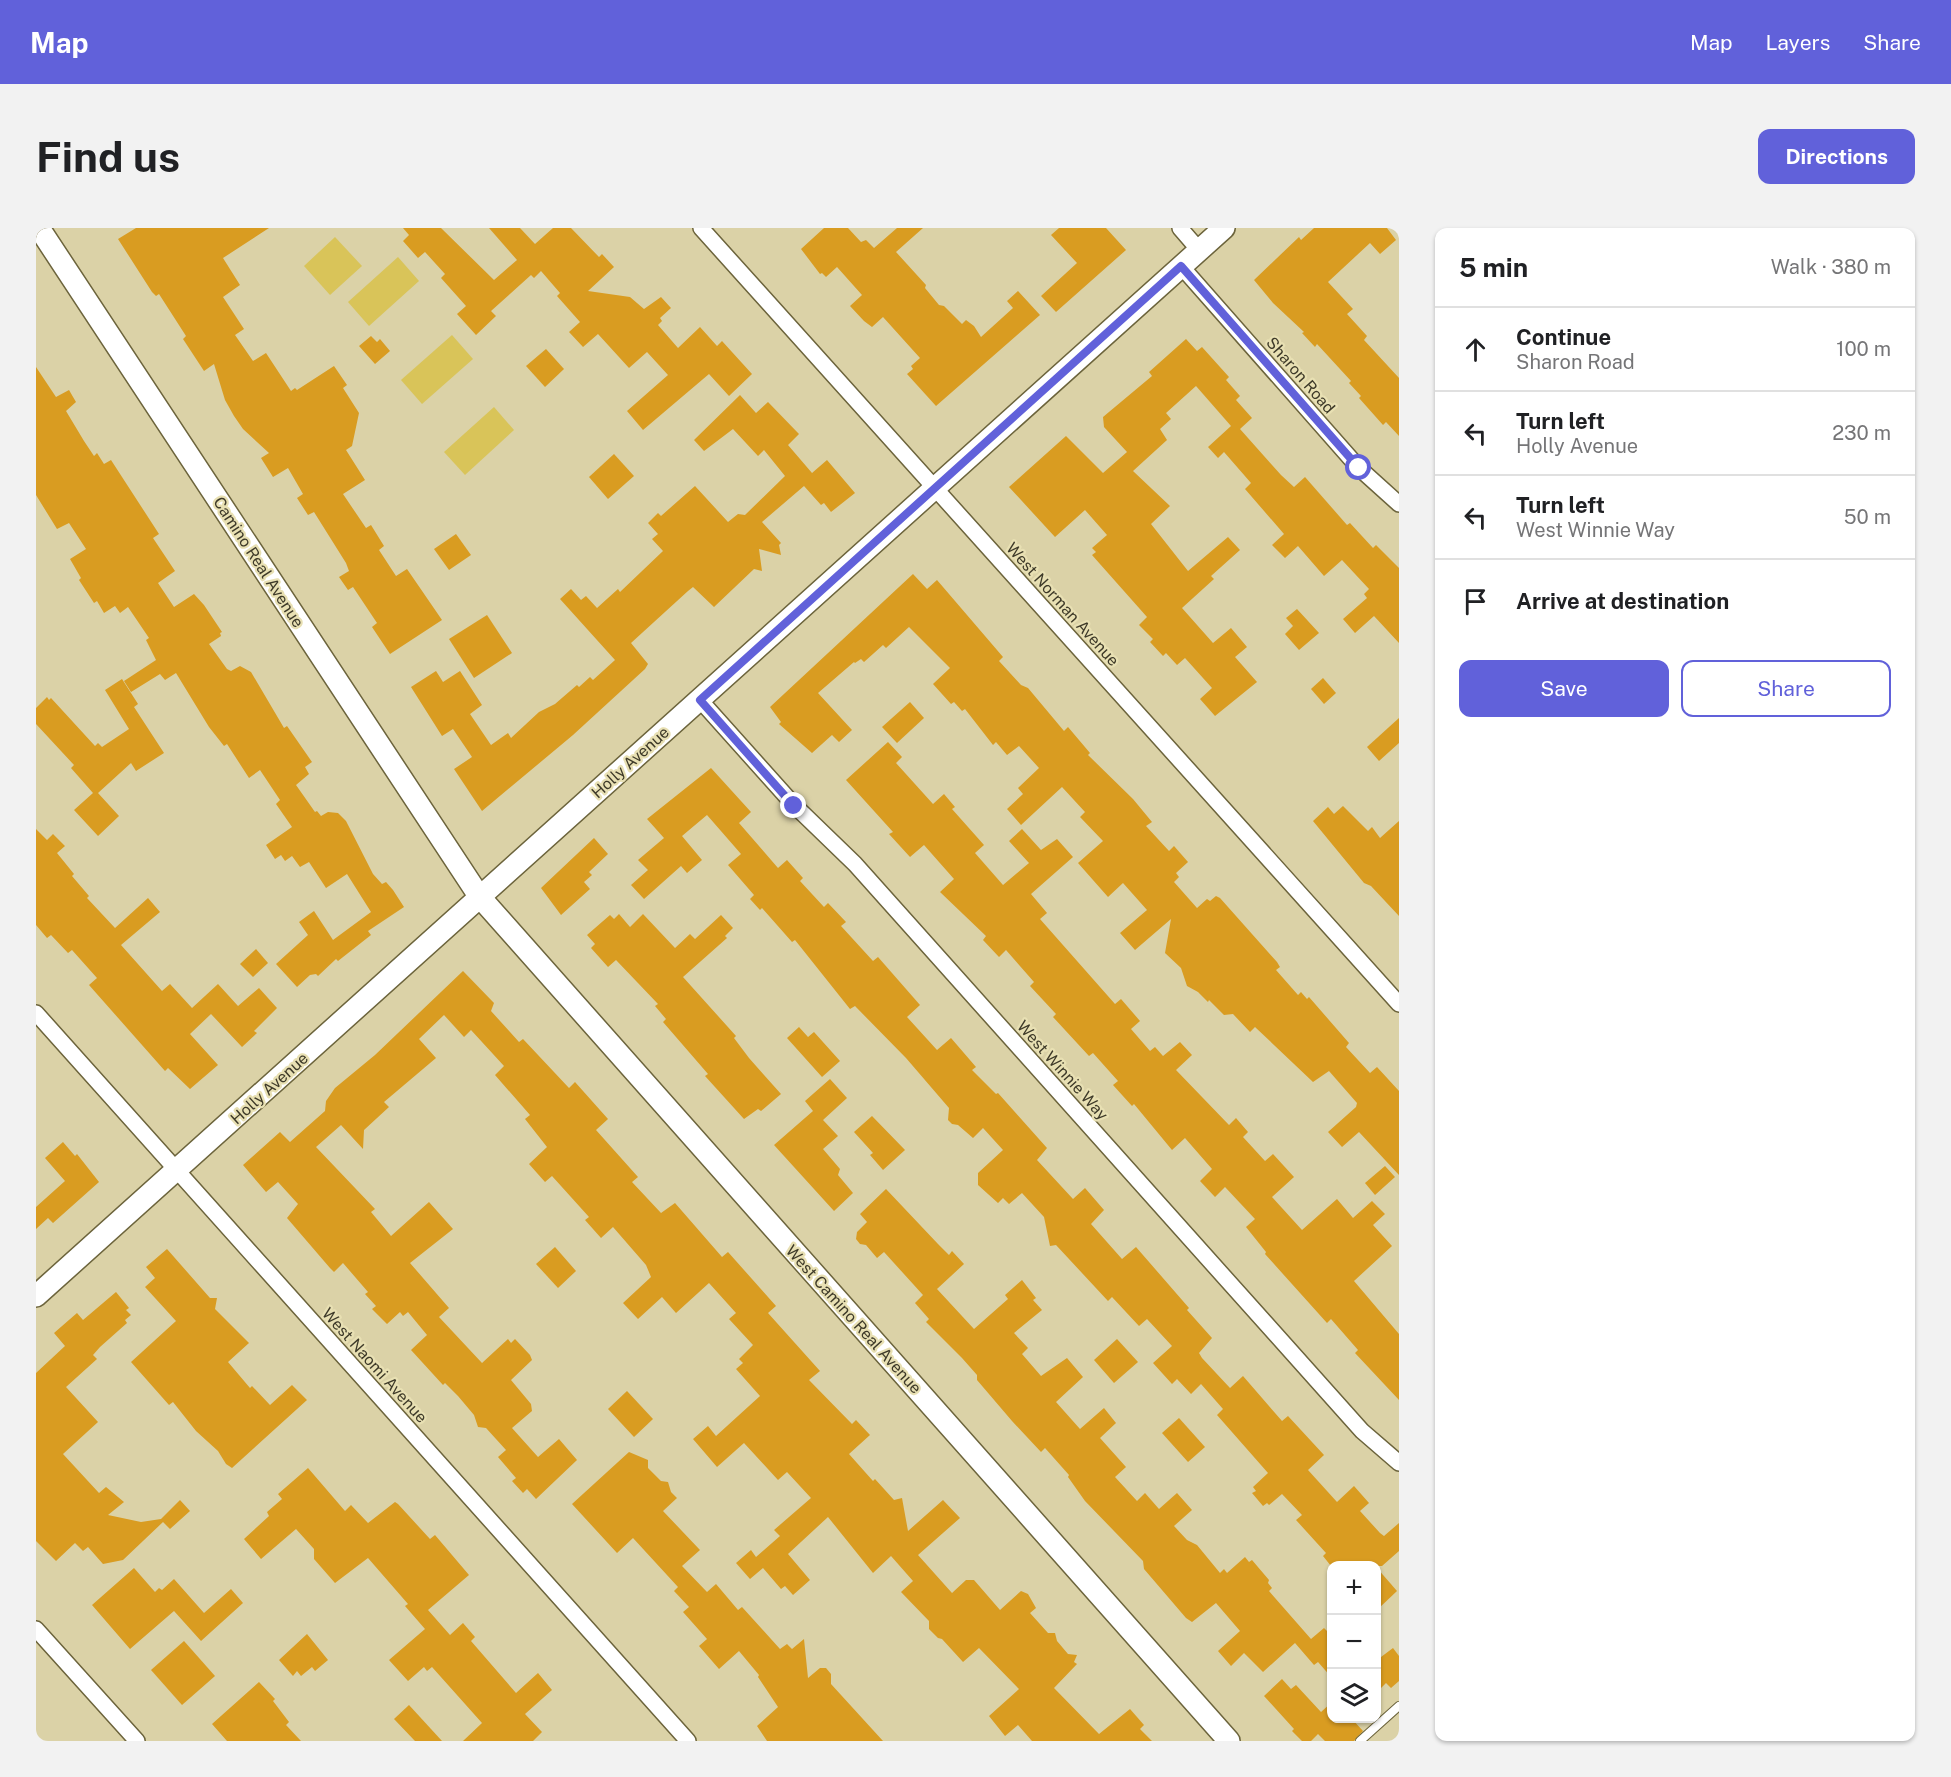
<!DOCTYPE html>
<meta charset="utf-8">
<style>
body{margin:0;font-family:"Public Sans",sans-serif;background:#f2f2f2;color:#202124}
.controls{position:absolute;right:18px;bottom:18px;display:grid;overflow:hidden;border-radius:12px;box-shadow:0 2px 4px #0004}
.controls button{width:54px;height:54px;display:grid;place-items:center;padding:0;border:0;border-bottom:2px solid #e0e0e0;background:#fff;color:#202124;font:30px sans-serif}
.stop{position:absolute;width:18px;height:18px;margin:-14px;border:4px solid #6161da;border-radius:50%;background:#fff}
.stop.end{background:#6161da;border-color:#fff;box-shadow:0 2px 6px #0008}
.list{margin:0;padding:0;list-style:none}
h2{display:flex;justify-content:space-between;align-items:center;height:78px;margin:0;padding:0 24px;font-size:26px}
h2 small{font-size:20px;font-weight:400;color:#757577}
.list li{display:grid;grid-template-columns:39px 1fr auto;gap:18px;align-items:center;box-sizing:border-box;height:84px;padding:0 24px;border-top:2px solid #e0e0e0}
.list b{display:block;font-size:22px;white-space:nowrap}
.list p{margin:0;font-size:20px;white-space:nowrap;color:#757577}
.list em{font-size:20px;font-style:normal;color:#757577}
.actions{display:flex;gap:12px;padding:18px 24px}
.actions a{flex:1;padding:14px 0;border:2px solid #6161da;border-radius:12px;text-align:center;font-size:21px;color:#6161da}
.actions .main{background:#6161da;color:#fff}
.icon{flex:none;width:33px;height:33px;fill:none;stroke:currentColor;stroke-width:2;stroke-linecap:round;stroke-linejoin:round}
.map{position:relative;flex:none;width:1363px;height:1513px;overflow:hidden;border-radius:12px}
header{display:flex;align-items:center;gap:36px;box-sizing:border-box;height:84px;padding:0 30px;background:#6161da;color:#fff}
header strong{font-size:28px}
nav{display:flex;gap:33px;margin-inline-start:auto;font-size:21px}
.intro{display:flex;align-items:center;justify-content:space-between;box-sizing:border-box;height:144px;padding:0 36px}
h1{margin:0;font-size:42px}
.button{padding:15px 27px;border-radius:12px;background:#6161da;color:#fff;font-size:21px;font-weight:700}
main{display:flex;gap:36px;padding:0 36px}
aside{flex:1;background:#fff;border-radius:12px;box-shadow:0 2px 4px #0004}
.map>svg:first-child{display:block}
.green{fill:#d9c459}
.building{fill:#d99c21}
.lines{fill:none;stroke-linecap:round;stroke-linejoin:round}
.lane-casing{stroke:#6c643c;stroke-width:10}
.street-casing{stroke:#6c643c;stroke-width:18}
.secondary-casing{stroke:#6c643c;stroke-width:24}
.lane{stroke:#fff;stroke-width:8}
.street{stroke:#fff;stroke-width:15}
.secondary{stroke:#fff;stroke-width:21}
.route{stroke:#6161da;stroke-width:8}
.labels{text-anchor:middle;stroke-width:4.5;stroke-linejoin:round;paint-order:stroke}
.street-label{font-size:16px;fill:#3e3a29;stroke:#e8e0b3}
</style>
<header>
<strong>Map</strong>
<nav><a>Map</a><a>Layers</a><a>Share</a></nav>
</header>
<div class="intro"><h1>Find us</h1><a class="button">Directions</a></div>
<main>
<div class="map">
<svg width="1363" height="1513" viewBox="0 0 1363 1513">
<rect width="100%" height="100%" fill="#dbd2a7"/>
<g class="green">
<path d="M299,9L326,38L294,67L268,38Z"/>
<path d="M362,29L383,53L333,98L312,74Z"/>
<path d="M416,107L437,131L386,176L365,152Z"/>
<path d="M458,179L478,202L429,247L408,224Z"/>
</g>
<g class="building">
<path d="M100,0H233L187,30L204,57L187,69L208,101L199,107L217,133L230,125L255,163L259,160L261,162L298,138L311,157L307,160L323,185L316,218L310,222L329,252L307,266L330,300L335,297L348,318L343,322L360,348L371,341L406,392L354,426L336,399L341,395L317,359L312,362L303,349L313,343L310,335L278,284L272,287L261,270L267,266L252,240L237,249L225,230L233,225L207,201L198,188L189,172L178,136L168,143L147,111L150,108L123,66L120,68L116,64L82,11Z"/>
<path d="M367,0H405L458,52L481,32L453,0H484L499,16L517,0H535L563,29L566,26L578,39L552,63L594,69L608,81L625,69L635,80L624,90L626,93L622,97L642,120L664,99L681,118L686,113L716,146L693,168L673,146L607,202L591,183L632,147L611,124L593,140L562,106L547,119L533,104L544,94L521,68L524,65L505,43L498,50L495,47L455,83L460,88L440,107L421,86L430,78L405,50L409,46L389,24L382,30L367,13L373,7Z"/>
<path d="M788,0H812L825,14L830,12L838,20L861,0H887L860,24L890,57L889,60L903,77L908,78L926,96L930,92L938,98L945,109L977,80L971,73L982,63L1004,87L900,178L871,146L877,141L875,138L884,130L847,89L836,99L828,93L814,78L826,67L801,39L790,49L786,45L784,46L765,21Z"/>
<path d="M1023,0H1070L1090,22L1020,84L1005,68L1041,35L1015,7Z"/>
<path d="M1278,0H1351L1360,12L1344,26L1334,15L1292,54L1317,81L1311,86L1331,108L1328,112L1363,150V208L1350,194L1347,197L1323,170L1325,168L1313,155L1315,153L1281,116L1279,119L1266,105L1268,104L1237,75L1218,52L1263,9L1265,12Z"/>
<path d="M335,108L341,114L344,111L354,123L339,136L323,118Z"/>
<path d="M1150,111L1161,123L1166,119L1193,149L1190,152L1204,168L1200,172L1216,190L1204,201L1245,247L1258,259L1269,249L1311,297L1314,295L1337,320L1340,317L1363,340V415L1338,388L1319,405L1307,391L1331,370L1328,366L1333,361L1306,332L1288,348L1262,318L1249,330L1236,317L1248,306L1209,261L1215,255L1188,224L1182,230L1172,219L1195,198L1160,158L1130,185L1135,191L1124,201L1131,212L1097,243L1134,278L1115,296L1152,343L1192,309L1204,322L1175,348L1178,351L1146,380L1177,415L1195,400L1211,419L1199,429L1221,454L1179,488L1164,471L1176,460L1149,430L1141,437L1130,425L1127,428L1114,414L1117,411L1103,397L1111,389L1056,327L1060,324L1056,320L1071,307L1049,282L1019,309L973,259L1030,208L1067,245L1091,224L1068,199L1067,189L1116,148L1113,144Z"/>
<path d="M510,121L528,141L509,159L490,138Z"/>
<path d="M0,139L20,169L33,162L40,174L30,183L48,213L58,228L61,225L68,236L75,232L123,306L117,310L139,343L122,355L138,379L158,366L168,377L186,404L184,405L185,408L173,416L191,441L195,443L204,438L215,444L248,500L251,498L276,534L269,539L273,546L260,557L279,584L281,583L285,588L292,584L302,585L310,593L337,646L346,656L350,654L357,662L368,679L332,703L335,707L302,733L300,731L282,748L280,746L274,747L261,759L240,736L272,707L263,694L278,683L297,712L335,684L311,646L290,660L273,634L264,639L256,628L249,633L245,627L239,631L230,617L256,599L240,576L244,572L224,542L213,550L191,516L188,518L173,499L140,445L129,452L124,446L95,464L88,453L120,432L110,412L113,410L92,379L84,385L79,378L68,385L61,373L58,375L43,352L45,350L34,331L50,321L33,295L21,301L0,267Z"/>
<path d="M704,167L720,185L732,174L763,206L752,217L776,245L791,232L819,265L795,284L788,275L785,277L768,258L726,294L745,315L743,317L745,327L723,321L726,343L718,341L678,379L657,359L652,363L595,415L612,436L609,441L537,507L446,583L418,541L436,529L417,501L406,508L375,459L400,443L407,454L424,443L446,477L434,486L455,517L472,505L475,510L503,484L519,476L541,457L543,459L554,449L557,452L579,432L524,371L535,361L545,372L550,368L561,380L582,361L584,364L627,323L616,311L622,306L612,295L622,285L625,288L659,258L692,294L702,286L709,287L749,248L728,222L722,228L697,201L668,223L658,212Z"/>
<path d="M578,226L598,248L572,271L553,249Z"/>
<path d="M420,306L435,327L413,342L398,321Z"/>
<path d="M877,346L891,361L901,352L967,429L963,433L985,457L992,460L1028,503L1032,499L1054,525L1052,527L1097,571L1116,594L1110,598L1133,623L1138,618L1152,634L1140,645L1143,649L1138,654L1161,680L1171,671L1174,673L1180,668L1184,670L1241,734L1244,739L1240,742L1262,767L1265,764L1271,771L1273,769L1313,815L1310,819L1334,845L1341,839L1363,863V947L1323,904L1306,919L1292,904L1320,879L1321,875L1293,843L1277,854L1219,799L1214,804L1197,786L1188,787L1173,772L1172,774L1162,764L1151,758L1145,740L1129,725L1135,691L1099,722L1084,705L1111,682L1087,655L1072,669L1042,635L1067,613L1044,589L1049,584L1026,559L985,597L971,581L987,566L982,560L1003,540L983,518L971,527L960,514L957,517L929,481L926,483L918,474L915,476L897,456L914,440L873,399L850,420L847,417L828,434L825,431L819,435L818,434L782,465L816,502L803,514L796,507L776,525L743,496L745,494L734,479Z"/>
<path d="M1261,381L1283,405L1263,422L1249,406L1257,398L1250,390Z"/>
<path d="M451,387L476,425L438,450L413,411Z"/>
<path d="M1287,450L1300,465L1288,476L1275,461Z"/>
<path d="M86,451L102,476L98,479L128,525L100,543L95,535L62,565L83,588L62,608L38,582L57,565L35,540L38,537L0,496V480L11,469L13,472L15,470L59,518L62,515L66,519L93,501L69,462Z"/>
<path d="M874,474L888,490L861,515L846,499Z"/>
<path d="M1363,490V515L1343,533L1331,519Z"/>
<path d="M852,514L866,529L860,535L897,576L908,566L919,579L916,581L948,617L939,625L967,657L993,635L973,613L986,601L1005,622L1021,611L1037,629L995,666L1011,685L1004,691L1079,776L1085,771L1104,793L1095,801L1114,823L1119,819L1127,828L1144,814L1156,827L1140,842L1193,897L1200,890L1212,904L1207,909L1229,933L1237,926L1258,949L1236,969L1266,1002L1301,971L1317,990L1336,973L1349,986L1337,997L1356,1018L1318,1053L1363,1106V1172L1319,1125L1322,1122L1295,1091L1291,1095L1229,1026L1230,1024L1210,999L1219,991L1189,959L1179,969L1164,953L1176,941L1149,910L1136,922L1098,876L1096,878L1077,857L1082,853L1057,825L1053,828L1017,789L1020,786L994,758L998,754L970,722L963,729L947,712L950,708L904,664L918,651L888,617L874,629L853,606L857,604L810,552Z"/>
<path d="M675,540L715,584L703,595L742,640L751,632L767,650L764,653L788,679L792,675L810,694L805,698L837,733L842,729L884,777L871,789L901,822L915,810L940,839L936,842L960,866L962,865L1011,920L1001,932L1037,971L1049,960L1068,982L1055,996L1086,1031L1100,1019L1153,1080L1151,1082L1176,1110L1163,1125L1166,1130L1194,1160L1207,1148L1246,1193L1252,1188L1288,1227L1272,1242L1301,1274L1318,1258L1333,1275L1324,1283L1344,1305L1348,1308L1363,1295V1323L1346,1338H1295L1287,1328L1290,1325L1260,1292L1266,1287L1246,1266L1233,1277L1231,1275L1227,1278L1216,1265L1220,1263L1217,1259L1232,1245L1181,1187L1187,1181L1165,1156L1155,1166L1141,1151L1136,1156L1117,1135L1136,1118L1111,1091L1103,1098L1076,1069L1072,1073L1020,1017L1014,1018L1008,989L986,965L973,976L967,970L962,975L942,957V945L967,922L947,900L937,910L922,897L916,896L912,892L913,880L870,830L819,778L814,781L759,712L756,714L726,680L724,682L714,671L718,667L692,637L705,626L671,587L646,608L666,632L651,645L645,638L608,671L595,657L612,642L602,632L628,610L611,591Z"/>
<path d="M1307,578L1332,603L1336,599L1344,610L1363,593V688L1335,658L1328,655L1277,593L1292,579L1298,586Z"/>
<path d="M0,601L11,612L17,606L29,618L21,625L38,646L36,648L53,668L51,670L79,700L112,670L124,684L85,717L126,763L134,756L156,780L182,756L202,778L223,760L241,780L218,803L221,805L206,819L175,786L154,806L182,837L154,861L132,840L129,843L53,757L61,750L36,722L32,725L15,707L11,710L0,697Z"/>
<path d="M558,610L572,626L553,644L556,647L548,654L554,661L525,687L505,660Z"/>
<path d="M583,686L594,699L607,686L639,720L654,706L659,711L685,687L697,700L689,708L691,710L647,749L700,808L698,810L713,830L745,866L725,883L722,881L708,891L669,848L672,846L627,794L630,791L619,778L622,776L580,732L572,739L555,720L559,716L551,707L574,687L578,691Z"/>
<path d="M220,721L232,735L217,749L204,736Z"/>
<path d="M427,743L458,775L455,783L483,814L487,811L533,860L539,854L572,891L560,902L602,949L596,954L625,985L639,975L686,1029L692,1024L740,1078L732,1085L784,1143L773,1152L816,1196L820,1192L834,1207L813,1226L837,1253L839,1251L858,1272L866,1270L872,1303L907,1272L924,1290L882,1327L916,1365L930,1352H938L964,1382L985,1363L992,1366L1000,1380L994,1385L1012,1405H1019L1021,1413L1032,1426L1041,1427L1038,1434L1041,1436L1018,1460L1063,1506L1094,1481L1108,1497L1104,1501L1116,1513H996L982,1497L969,1508L953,1488L983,1461L943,1420L927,1434L906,1411L902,1410L893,1401V1393L865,1364L877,1353L855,1328L837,1345L792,1289L752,1326L774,1352L757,1367L749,1358L745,1361L727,1340L714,1351L700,1335L715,1322L720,1329L744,1308L738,1302L775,1270L751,1244L742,1252L708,1215L681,1239L657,1211L672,1198L680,1208L724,1168L700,1141L707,1135L703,1131L717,1117L693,1091L700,1085L673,1055L640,1085L626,1069L602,1091L587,1075L615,1049L610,1037L577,999L565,1010L549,992L553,989L516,948L509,954L493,936L511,919L489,891L494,887L459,847L468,838L435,802L428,809L408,787L383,811L400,830L348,874L353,879L328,902L327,921L305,897L280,919L339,981L335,984L355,1008L393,974L417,1001L374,1035L413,1080L403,1089L446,1135L472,1111L475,1115L479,1111L494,1127L496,1132L475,1152L495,1176L496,1183L476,1200L502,1229L523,1211L541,1232L500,1271L491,1261L487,1265L476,1253L480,1250L462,1229L470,1222L450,1200L442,1199L438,1187L422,1168L409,1155L407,1157L375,1122L391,1107L372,1084L367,1088L364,1084L351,1096L336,1081L340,1078L329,1066L332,1064L307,1035L298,1044L294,1040L251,990L262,976L242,954L230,964L207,937L244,904L254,914L289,883L290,873L299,860L339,827Z"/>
<path d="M763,799L772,809L778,804L804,833L786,849L751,810Z"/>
<path d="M794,851L811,870L787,892L802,908L787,921L804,941L802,947L817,965L798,983L738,917L777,883L769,873Z"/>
<path d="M836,888L869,922L847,942L834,927L837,925L818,904Z"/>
<path d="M27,914L39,928L41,926L63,954L17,995L12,990L0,1001V979L29,953L9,930Z"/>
<path d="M1349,938L1359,949L1339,967L1329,955Z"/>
<path d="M850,961L902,1016L913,1027L916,1023L928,1036L901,1061L938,1101L972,1071L969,1067L986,1052L1000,1070L997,1072L1006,1082L978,1105L992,1120L986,1126L1005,1148L1031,1130L1047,1149L1020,1174L1044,1201L1068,1180L1080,1195L1064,1210L1090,1239L1079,1249L1101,1273L1109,1265L1123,1281L1141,1265L1156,1282L1138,1298L1151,1312L1161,1317L1184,1345L1188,1341L1191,1345L1209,1329L1213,1334L1216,1332L1233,1352L1232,1355L1236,1360L1233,1363L1275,1411L1288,1400L1296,1408V1450L1282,1434L1278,1437L1259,1415L1227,1444L1208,1425L1195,1438L1182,1423L1204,1403L1180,1375L1156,1394L1150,1390L1108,1341L1107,1333L1049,1273L1032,1249L1033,1247L1009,1220L1005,1224L976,1193L941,1152V1147L926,1130L890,1094L893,1091L879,1075L887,1067L848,1024L841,1030L830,1017L824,1016L820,1011L821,1004L831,994L824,986Z"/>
<path d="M519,1019L540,1043L522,1060L500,1036Z"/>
<path d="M131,1021L174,1070H181L179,1081L213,1115L192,1134L214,1160L216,1158L234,1177L256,1157L271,1172L196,1240L190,1236L182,1223L160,1203L137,1174L133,1177L95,1134L140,1093L109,1059L119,1050L110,1039Z"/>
<path d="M80,1064L93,1080L90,1082L95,1087L89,1092L91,1095L64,1119L57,1127L61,1131L30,1159L62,1194L27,1226L63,1265L70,1259L88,1274L72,1287L105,1294L125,1291L144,1272L154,1283L134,1301L127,1294L87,1332L67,1336L52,1319L47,1323L39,1315L20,1333L0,1313V1145L29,1118L18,1105L41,1085L47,1092Z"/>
<path d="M1081,1111L1102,1134L1078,1155L1058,1132Z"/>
<path d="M591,1163L617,1191L598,1209L572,1181Z"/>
<path d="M1143,1190L1169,1219L1152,1234L1126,1205Z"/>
<path d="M593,1224L612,1232V1240L625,1253L632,1254L635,1264L641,1270L627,1283L664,1322L646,1338L671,1364L680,1356L702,1382L706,1379L744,1421L751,1416L756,1421L768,1411L772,1450L784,1440H790L795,1446V1456L847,1513H731L721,1498L742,1479L722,1449L723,1447L703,1423L683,1441L663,1418L671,1411L647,1384L653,1379L638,1363L642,1359L597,1310L581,1325L536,1276Z"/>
<path d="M272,1240L309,1283L315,1277L332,1295L359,1274L362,1276L394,1311L399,1307L433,1347L392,1382L414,1407L427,1395L439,1409L435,1413L480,1465L502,1445L516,1462L489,1486L506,1504L497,1513H427L446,1495L396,1439L391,1443L388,1439L372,1453L353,1432L389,1401L369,1378L372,1376L332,1330L299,1355L278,1331V1321L260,1301L225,1331L208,1311L233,1288L231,1284L246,1271L242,1266Z"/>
<path d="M98,1340L119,1364L123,1360L126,1362L138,1351L168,1385L195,1361L207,1375L165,1413L138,1383L94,1421L56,1377Z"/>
<path d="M1341,1340L1361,1363L1341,1382Z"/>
<path d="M271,1406L292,1432L279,1443L276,1439L265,1448L261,1443L257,1448L243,1432Z"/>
<path d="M148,1413L179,1448L146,1477L115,1442Z"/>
<path d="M1357,1420L1363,1428V1453L1355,1460L1350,1455L1341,1464V1432Z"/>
<path d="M1246,1451L1255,1461L1260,1457L1285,1484L1296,1474V1491H1316L1327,1503L1318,1513H1289L1282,1506L1275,1513H1266L1256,1503L1258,1501L1228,1468Z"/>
<path d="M223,1454L239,1471L237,1473L253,1494L250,1497L265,1513H191L176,1496Z"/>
<path d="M373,1477L406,1513H379L358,1491Z"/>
</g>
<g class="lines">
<defs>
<path id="lane" d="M1324,1513L1363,1478"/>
<g id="street">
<path d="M665,0L1363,776"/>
<path d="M1144,0L1163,22"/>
<path d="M1145,38L1323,240L1363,276"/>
<path d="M664,472L758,577L819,636L1326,1203L1363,1235"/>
<path d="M0,785L652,1513"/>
<path d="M0,1401L101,1513"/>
</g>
<g id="secondary">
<path d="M3,0L443,668L1193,1513"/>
<path d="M0,1068L1188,0"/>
</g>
</defs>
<use href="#lane" class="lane-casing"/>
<use href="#street" class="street-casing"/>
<use href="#secondary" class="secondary-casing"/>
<use href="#lane" class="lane"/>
<use href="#street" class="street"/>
<use href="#secondary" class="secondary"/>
</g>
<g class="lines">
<path class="route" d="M758,578L664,472L1145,38L1323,240"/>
</g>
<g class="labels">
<g class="street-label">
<text transform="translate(1265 147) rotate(49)" y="6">Sharon Road</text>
<text transform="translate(223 334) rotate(57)" y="6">Camino Real Avenue</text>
<text transform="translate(1027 376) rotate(48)" y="6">West Norman Avenue</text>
<text transform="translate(594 534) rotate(-42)" y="6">Holly Avenue</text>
<text transform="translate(1027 842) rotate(48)" y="6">West Winnie Way</text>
<text transform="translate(233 860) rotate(-42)" y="6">Holly Avenue</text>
<text transform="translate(818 1091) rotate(48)" y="6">West Camino Real Avenue</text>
<text transform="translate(339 1137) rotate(48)" y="6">West Naomi Avenue</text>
</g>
</g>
</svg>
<div class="controls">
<button>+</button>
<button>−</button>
<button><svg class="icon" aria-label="layers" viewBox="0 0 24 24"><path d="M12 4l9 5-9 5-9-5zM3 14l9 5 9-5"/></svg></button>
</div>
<div class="stop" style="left:1323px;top:240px"></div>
<div class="stop end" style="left:758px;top:578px"></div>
</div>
<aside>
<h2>5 min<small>Walk · 380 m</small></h2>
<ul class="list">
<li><svg class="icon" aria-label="ahead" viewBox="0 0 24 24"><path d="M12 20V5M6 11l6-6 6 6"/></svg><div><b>Continue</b><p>Sharon Road</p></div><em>100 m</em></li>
<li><svg class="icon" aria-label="left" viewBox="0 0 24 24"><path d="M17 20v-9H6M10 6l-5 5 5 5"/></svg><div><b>Turn left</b><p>Holly Avenue</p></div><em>230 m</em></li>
<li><svg class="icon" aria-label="left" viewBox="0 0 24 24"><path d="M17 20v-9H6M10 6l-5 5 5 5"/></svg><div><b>Turn left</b><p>West Winnie Way</p></div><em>50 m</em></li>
<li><svg class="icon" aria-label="arrive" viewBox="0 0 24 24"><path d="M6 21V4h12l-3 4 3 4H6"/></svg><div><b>Arrive at destination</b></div></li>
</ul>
<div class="actions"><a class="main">Save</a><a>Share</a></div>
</aside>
</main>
